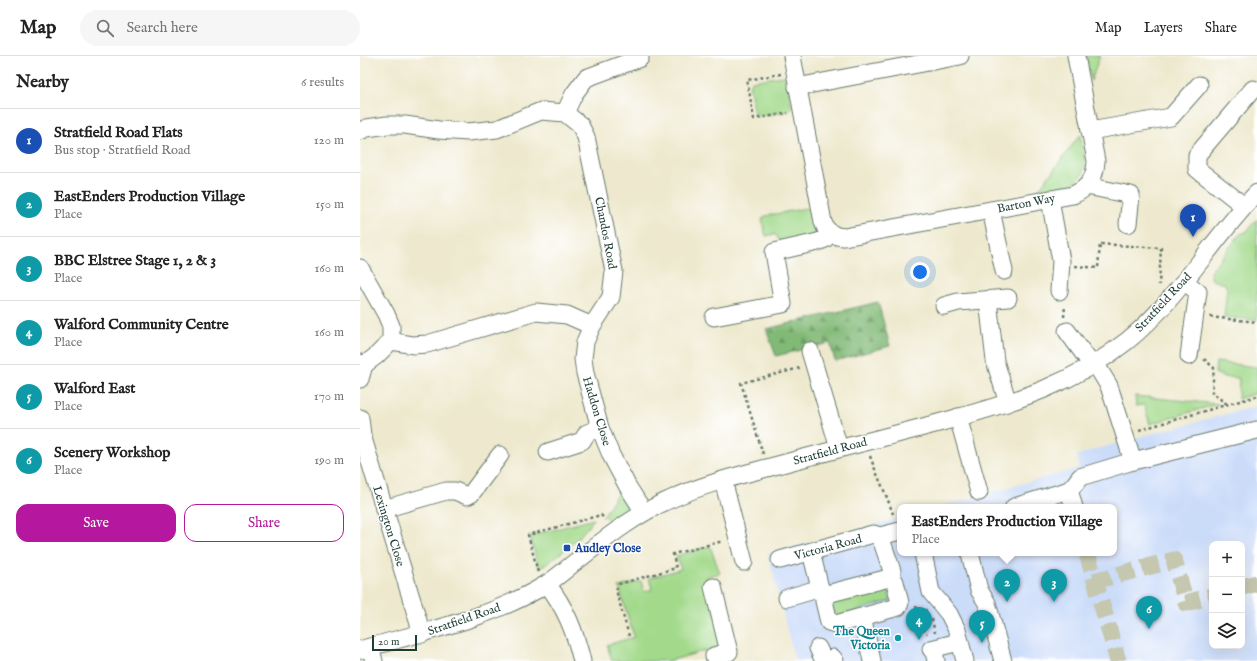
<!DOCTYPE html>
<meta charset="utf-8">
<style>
body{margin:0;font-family:"IM FELL English",serif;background:#f6f6f6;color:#222}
.controls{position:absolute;right:12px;bottom:12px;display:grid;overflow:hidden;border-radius:8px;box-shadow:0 4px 16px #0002}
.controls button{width:36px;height:36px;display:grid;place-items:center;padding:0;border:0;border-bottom:1px solid #e0e0e0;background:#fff;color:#222;font:20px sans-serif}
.scale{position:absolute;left:12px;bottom:10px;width:45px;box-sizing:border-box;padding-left:4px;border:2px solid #1f3d34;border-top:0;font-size:11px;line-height:14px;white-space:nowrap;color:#1f3d34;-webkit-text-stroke:3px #fff;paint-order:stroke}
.you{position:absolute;left:560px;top:216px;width:14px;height:14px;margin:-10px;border:3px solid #fff;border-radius:50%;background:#1a73e8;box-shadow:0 0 0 6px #1a73e833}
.badge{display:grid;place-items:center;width:26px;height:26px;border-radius:50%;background:#b5179e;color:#fff;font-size:13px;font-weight:700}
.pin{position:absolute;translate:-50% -33px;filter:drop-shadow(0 1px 2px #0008)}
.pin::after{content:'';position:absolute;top:21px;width:14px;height:12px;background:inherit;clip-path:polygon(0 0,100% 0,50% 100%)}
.popup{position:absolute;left:537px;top:448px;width:220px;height:52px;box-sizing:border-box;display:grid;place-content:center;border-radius:8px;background:#fff;filter:drop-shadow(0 1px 3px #0005);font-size:13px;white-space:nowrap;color:#767676}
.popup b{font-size:15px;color:#222}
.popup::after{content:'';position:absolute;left:50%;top:100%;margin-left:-8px;border:8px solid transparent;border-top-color:#fff}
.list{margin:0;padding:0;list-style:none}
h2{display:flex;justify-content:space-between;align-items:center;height:52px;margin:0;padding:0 16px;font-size:17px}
h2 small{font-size:13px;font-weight:400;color:#767676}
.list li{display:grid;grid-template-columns:26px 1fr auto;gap:12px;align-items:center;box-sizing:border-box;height:64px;padding:0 16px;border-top:1px solid #e0e0e0}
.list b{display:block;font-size:15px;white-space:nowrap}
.list p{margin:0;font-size:13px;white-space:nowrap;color:#767676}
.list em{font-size:13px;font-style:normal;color:#767676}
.actions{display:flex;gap:8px;padding:12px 16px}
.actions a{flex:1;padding:9px 0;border:1px solid #b5179e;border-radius:12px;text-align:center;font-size:14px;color:#b5179e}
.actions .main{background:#b5179e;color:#fff}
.icon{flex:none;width:22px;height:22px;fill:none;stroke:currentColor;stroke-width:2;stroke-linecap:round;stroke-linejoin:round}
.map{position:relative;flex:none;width:897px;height:605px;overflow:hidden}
header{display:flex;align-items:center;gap:24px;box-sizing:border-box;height:56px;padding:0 20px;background:#fff;border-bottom:1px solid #e0e0e0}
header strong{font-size:19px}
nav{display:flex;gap:22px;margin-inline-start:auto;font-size:14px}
.search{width:280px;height:36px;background:#f6f6f6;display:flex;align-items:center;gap:10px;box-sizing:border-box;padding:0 14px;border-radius:22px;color:#767676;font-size:15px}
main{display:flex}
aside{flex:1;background:#fff}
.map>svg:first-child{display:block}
.built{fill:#cbdcf9;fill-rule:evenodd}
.green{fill:#a2d98a;stroke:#608b5f}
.forest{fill:url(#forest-firs);stroke:#507b55}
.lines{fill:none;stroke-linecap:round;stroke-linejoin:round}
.minor-tunnel{stroke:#c5c7af;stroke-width:17;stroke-dasharray:17 8;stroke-linecap:butt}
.minor-casing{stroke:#67796a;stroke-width:19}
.path{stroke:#67796a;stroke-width:2.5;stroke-dasharray:3 3;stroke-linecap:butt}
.minor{stroke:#fff;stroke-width:17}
.transit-dot{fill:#1a4fb4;stroke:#fff;stroke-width:1.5}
.culture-dot{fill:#0f9aa8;stroke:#fff;stroke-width:1.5}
.labels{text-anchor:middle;stroke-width:3;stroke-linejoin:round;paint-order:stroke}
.street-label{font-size:12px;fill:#1f3d34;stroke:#fff}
.transit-label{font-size:12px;font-weight:bold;fill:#164399;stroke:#fff;text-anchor:start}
.culture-label{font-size:12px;font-weight:bold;fill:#0d838f;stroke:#fff;text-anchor:end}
</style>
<header>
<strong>Map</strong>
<div class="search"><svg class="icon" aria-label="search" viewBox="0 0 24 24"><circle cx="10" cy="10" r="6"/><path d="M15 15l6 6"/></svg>Search here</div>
<nav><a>Map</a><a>Layers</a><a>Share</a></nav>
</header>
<main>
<aside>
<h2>Nearby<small>6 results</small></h2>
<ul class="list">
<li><span class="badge" style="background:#1a4fb4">1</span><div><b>Stratfield Road Flats</b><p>Bus stop · Stratfield Road</p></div><em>120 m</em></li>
<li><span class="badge" style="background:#0f9aa8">2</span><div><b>EastEnders Production Village</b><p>Place</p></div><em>150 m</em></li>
<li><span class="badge" style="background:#0f9aa8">3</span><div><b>BBC Elstree Stage 1, 2 &amp; 3</b><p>Place</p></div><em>160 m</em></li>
<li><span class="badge" style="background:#0f9aa8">4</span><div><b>Walford Community Centre</b><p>Place</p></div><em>160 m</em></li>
<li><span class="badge" style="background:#0f9aa8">5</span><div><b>Walford East</b><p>Place</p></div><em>170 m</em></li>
<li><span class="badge" style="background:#0f9aa8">6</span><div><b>Scenery Workshop</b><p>Place</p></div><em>190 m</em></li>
</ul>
<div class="actions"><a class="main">Save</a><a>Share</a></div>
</aside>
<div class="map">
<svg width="897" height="605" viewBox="0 0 897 605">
<defs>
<pattern id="forest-firs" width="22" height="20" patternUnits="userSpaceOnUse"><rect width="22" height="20" fill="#81b976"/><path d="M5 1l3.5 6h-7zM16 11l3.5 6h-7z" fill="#699862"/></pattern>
</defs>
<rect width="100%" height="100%" fill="#fff"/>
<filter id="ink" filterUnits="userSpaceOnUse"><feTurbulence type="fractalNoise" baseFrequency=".025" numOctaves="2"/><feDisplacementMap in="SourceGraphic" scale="8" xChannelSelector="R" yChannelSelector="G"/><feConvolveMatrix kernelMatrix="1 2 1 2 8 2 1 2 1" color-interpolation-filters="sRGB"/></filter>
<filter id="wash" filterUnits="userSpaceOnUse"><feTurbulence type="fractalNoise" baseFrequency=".012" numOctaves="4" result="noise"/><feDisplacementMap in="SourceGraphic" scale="16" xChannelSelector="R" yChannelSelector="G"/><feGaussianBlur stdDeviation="0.9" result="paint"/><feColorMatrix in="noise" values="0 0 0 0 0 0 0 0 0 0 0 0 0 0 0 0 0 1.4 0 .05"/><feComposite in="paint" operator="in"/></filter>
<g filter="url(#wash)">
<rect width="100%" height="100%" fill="#eee9ce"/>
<path class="built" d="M897,350V605H435L408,498L540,462V497H754V451H579L719,412L717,399L767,384ZM852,488H882V590H852Z"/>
<g class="green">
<path d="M726,0H740L731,25Z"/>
<path d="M422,20L426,21L432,51L429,55L400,60L395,58L389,29L392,25Z"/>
<path d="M720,79C723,94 732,119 713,127C704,131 688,132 679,133Z"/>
<path d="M446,152L451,156L455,177L453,181L424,187L419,184L415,178L406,180L402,164L405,160Z"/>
<path d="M897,163V264L864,261L867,233L865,228L852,224L850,216L880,178L886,176Z"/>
<path d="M856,306L897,311V337L878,343L879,322L863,321L855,317Z"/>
<path d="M775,340L858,348L790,368L784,349L776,350Z"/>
<path d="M263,434C273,453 266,458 251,467L244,459L257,438Z"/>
<path d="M234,463C218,485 201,497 179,513L170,480Z"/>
<path d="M350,490L360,517L346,521L362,580L361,586L358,591L309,605H252L247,589L274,581L259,531L281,525L284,536L292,533L289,522L321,513L316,500Z"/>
<path d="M527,531L531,544L530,545L476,561L471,544Z"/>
</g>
<path class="forest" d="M518,246L530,290L475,305L470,287L416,300L406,273Z"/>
</g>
<g filter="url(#ink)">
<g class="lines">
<g class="minor-tunnel">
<path d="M727,497L758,605"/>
<path d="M734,525L814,504L826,547L852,540"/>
<path d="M882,531L897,527"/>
</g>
<defs>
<g id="minor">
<path d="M432,0L463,166L466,173L471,177"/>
<path d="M437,31L600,0"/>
<path d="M205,57L214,38L226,22L280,2"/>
<path d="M0,75L7,72L27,69H45L79,74L108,76L137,73L181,55L205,57L220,69L226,81L254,215L251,241L232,270L225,286L223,303L225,317L240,372L251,399L268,431L284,456"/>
<path d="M730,75L811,61L839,29"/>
<path d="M727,130L771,139L768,168"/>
<path d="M690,143L701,205L699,235"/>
<path d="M884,150L837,113V99L893,33"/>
<path d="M631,154L644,215"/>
<path d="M0,212L26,258L31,270V285"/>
<path d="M824,225L838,236L829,300"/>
<path d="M628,244L635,305L648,347"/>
<path d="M584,250L598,246L648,242"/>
<path d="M354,261L423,248L414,196L458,186L465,183L471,177L477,180L484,181L713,139C729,132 735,122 736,105L716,0"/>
<path d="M707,275L732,309"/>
<path d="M31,285L53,289L67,288L176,256L207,259L232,270"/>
<path d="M450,295L479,392"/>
<path d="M0,307L4,309L16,300L31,285"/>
<path d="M735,307L749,330L773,405"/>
<path d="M0,323L4,309"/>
<path d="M598,361L619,436"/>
<path d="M0,362L2,379L62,578"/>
<path d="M188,396L222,385L227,377L240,372"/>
<path d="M363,424L384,506"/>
<path d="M709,434L714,451"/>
<path d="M654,451L709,434L714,429L720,421L773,405L897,374"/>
<path d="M24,453L86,435H95L107,440L111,438L140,399"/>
<path d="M520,480L532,515V523"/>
<path d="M451,496L461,536"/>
<path d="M563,497L571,536L589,558L597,574L605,605"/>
<path d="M610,497L619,534L627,547L643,605"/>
<path d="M420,504L513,478L520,480L540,475"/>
<path d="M529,522L534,524L535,526L540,547L538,551L476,568L469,566L464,545V541L467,538Z"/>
<path d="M187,528C206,552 215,576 222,605"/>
<path d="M353,531L369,596L354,600L356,605"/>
<path d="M427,542L454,534H458L466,540"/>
<path d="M498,562L504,569L512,605"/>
<path d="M10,591L14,605"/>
<path d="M458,592L463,603L465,604L473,602L475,605"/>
<path d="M0,594C64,575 127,564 185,529C195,523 205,514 214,507C244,484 274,459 309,444C343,428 381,419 418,409C476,393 535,379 593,363C658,345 714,327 767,285C819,243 851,184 897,137"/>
<path d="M576,605L574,596L571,593L591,588"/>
</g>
</defs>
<use href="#minor" class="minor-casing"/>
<g class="path">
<path d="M421,18L387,24L394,63L428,57"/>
<path d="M715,210L738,212L740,188L801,192L799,229"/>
<path d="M704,261L705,250"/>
<path d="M850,261L897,266"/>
<path d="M844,303L854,312L852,337L867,348"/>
<path d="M779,374L897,340"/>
<path d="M403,398L381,327L440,312"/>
<path d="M510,400C517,420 526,437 533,458"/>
<path d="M178,516L168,479L241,459L245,464"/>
<path d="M556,550L562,572L567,578"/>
<path d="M558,556L567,554"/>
<path d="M572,563L575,577"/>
<path d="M269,580L256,534L259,528L316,512L313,498L363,485"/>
</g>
<use href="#minor" class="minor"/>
</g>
</g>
<rect class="transit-dot" x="203" y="488" width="8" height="8" rx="2"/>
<circle class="culture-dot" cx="538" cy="582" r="4"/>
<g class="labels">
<g class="street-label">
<text transform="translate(666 147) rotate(-11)" y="4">Barton Way</text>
<text transform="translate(246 177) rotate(79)" y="4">Chandos Road</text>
<text transform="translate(803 246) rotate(-47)" y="4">Stratfield Road</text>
<text transform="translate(237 355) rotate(73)" y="4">Haddon Close</text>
<text transform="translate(470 395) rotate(-15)" y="4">Stratfield Road</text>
<text transform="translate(29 470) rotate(73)" y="4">Lexington Close</text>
<text transform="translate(468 491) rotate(-15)" y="4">Victoria Road</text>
<text transform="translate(104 563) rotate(-19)" y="4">Stratfield Road</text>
</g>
<g class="transit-label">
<text x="215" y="496">Audley Close</text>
</g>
<g class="culture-label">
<text x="530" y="579">The Queen<tspan x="530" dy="14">Victoria</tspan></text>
</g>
</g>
</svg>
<div class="controls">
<button>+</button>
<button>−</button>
<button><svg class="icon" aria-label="layers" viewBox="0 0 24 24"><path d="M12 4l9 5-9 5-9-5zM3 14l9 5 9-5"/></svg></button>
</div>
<div class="scale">20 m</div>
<div class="you"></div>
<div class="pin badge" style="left:833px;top:181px;background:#1a4fb4">1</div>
<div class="pin badge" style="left:647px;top:546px;background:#0f9aa8">2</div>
<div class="popup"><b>EastEnders Production Village</b>Place</div>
<div class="pin badge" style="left:694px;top:546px;background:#0f9aa8">3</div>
<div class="pin badge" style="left:559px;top:584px;background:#0f9aa8">4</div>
<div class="pin badge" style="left:622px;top:587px;background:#0f9aa8">5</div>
<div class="pin badge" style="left:789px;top:573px;background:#0f9aa8">6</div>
</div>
</main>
